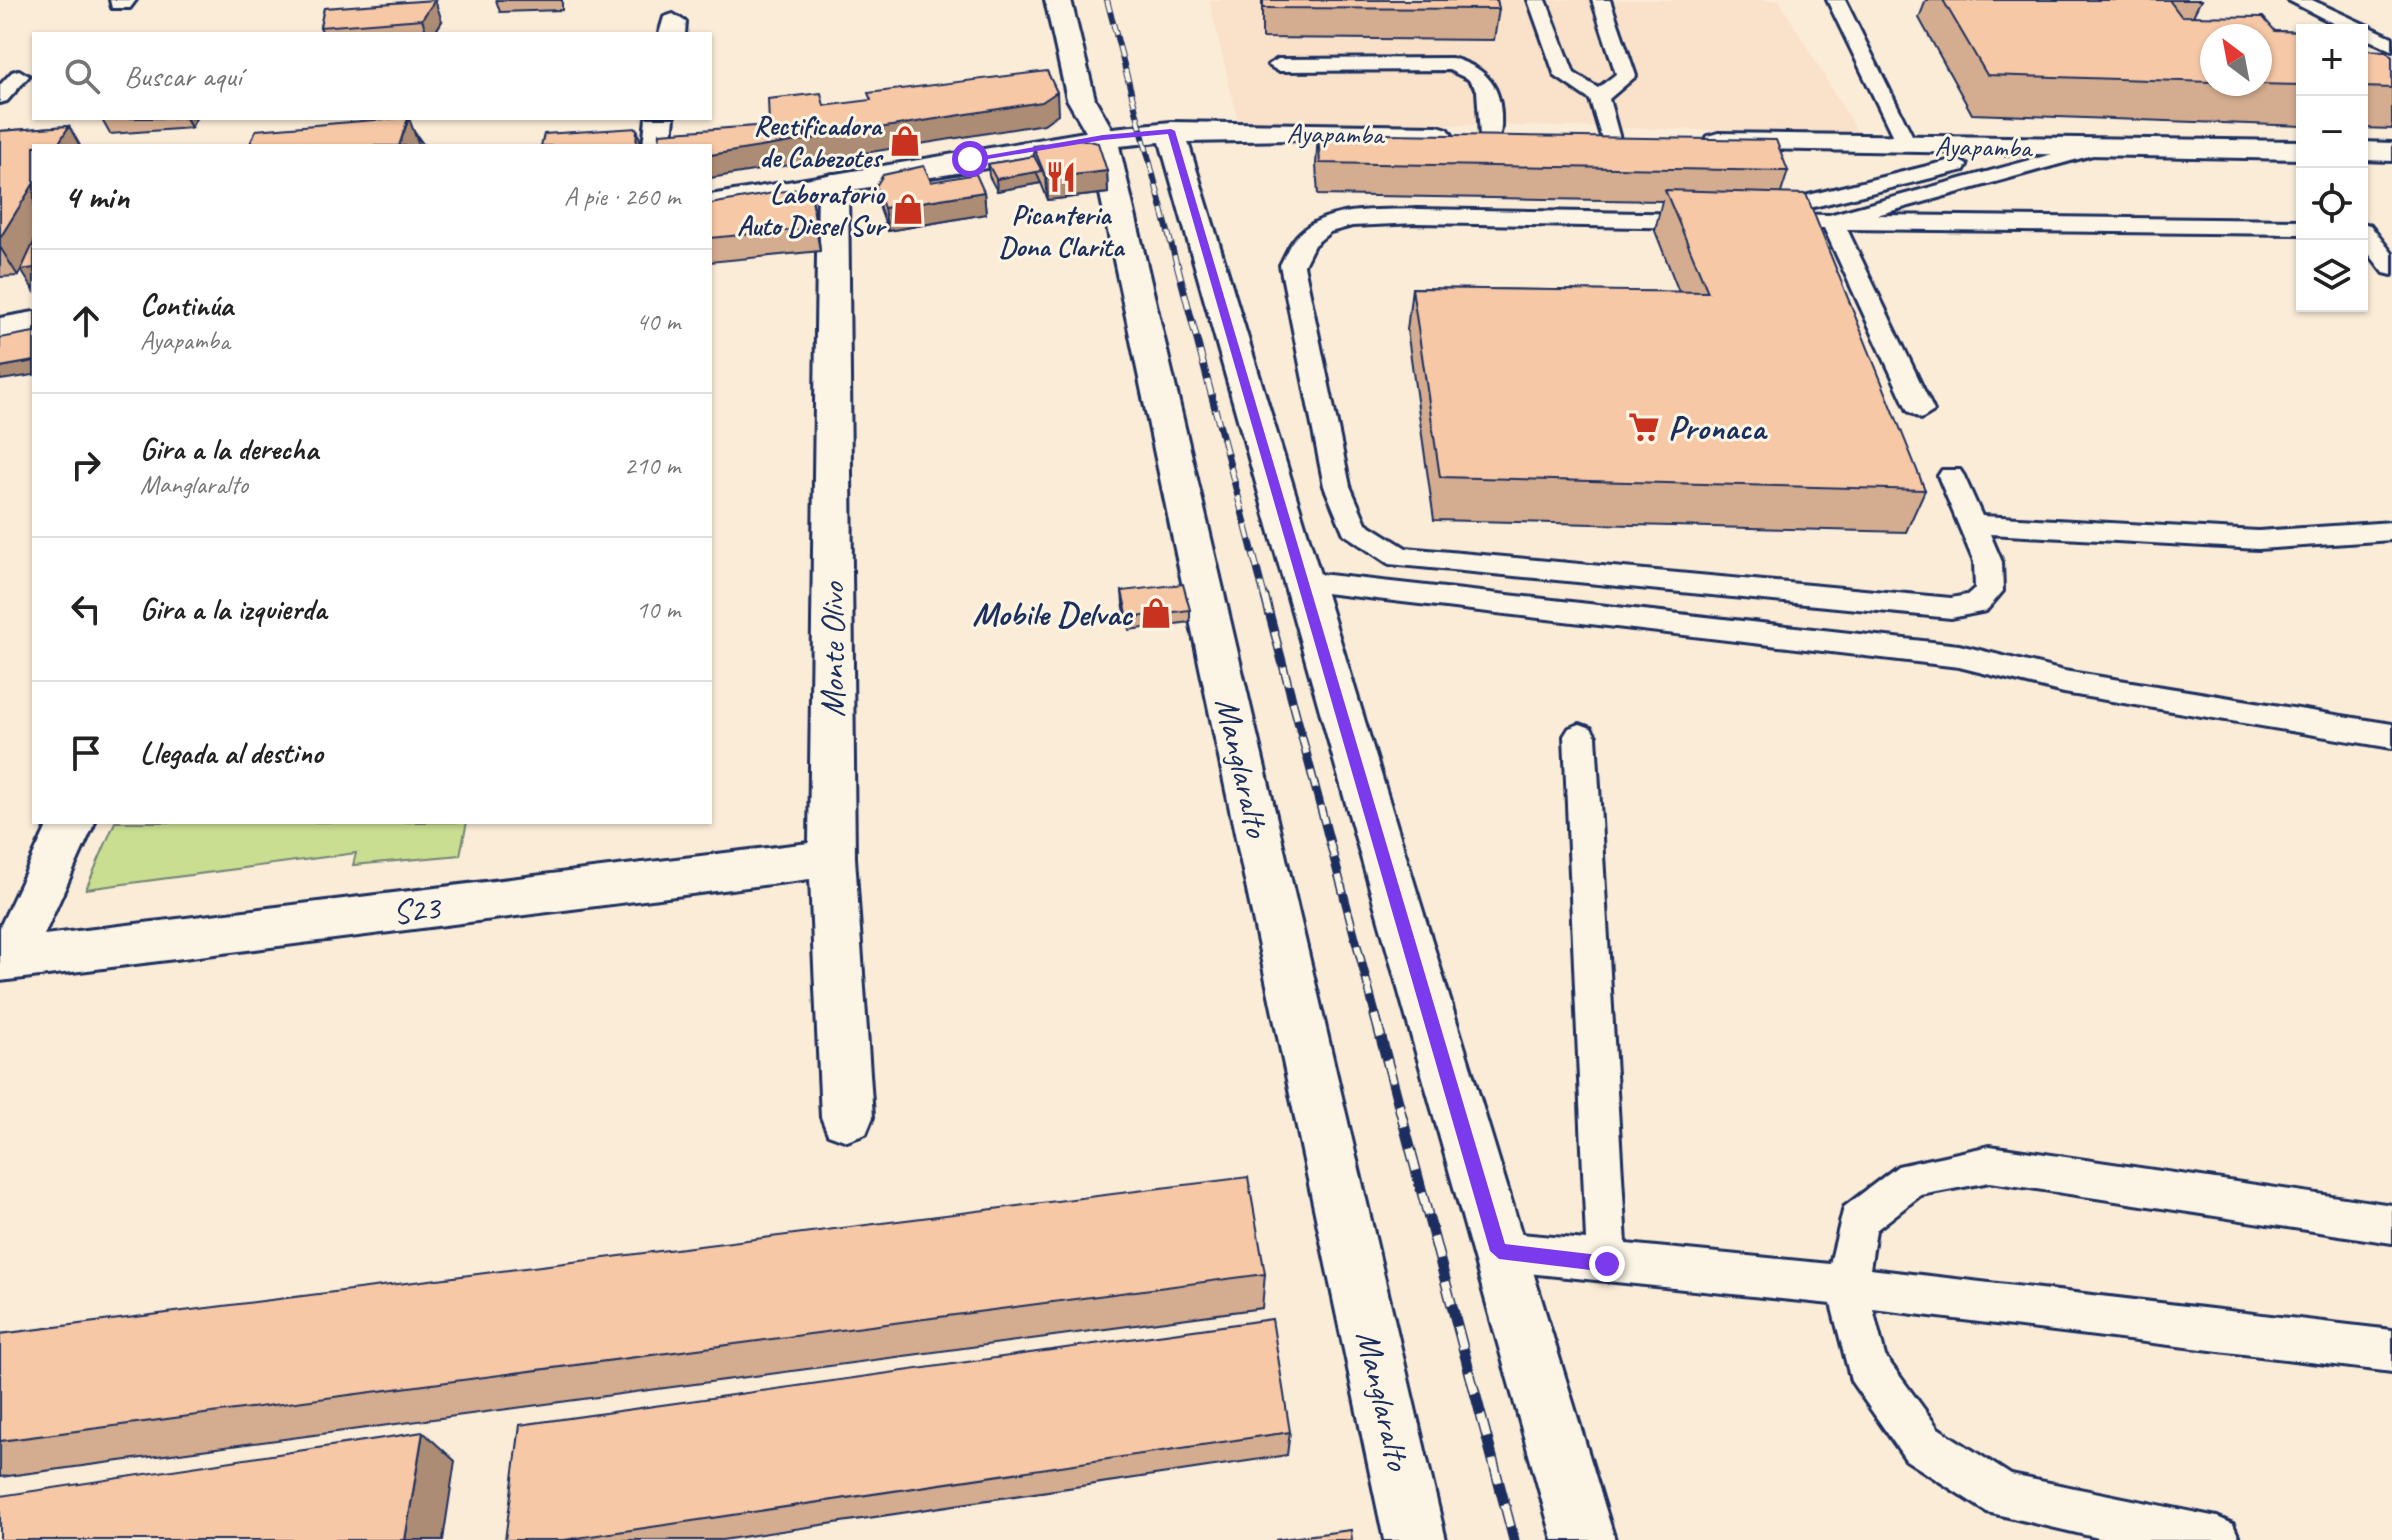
<!DOCTYPE html>
<html lang="es">
<meta charset="utf-8">
<style>
body{margin:0;font-family:Caveat,sans-serif;background:#f2f2f2;color:#222}
.controls{position:absolute;right:24px;top:24px;display:grid;overflow:hidden;border-radius:0px;box-shadow:0 2px 6px #0004}
.controls button{width:72px;height:72px;display:grid;place-items:center;padding:0;border:0;border-bottom:2px solid #e0e0e0;background:#fff;color:#222;font:40px sans-serif}
.compass{position:absolute;left:2200px;top:24px;width:72px;height:72px;border-radius:50%;background:#fff;box-shadow:0 2px 6px #0004;rotate:328deg}
.stop{position:absolute;width:24px;height:24px;margin:-18px;border:6px solid #7c3aed;border-radius:50%;background:#fff}
.stop.end{background:#7c3aed;border-color:#fff;box-shadow:0 2px 8px #0008}
.list{margin:0;padding:0;list-style:none}
h2{display:flex;justify-content:space-between;align-items:center;height:104px;margin:0;padding:0 32px;font-size:34px}
h2 small{font-size:26px;font-weight:400;color:#767676}
.list li{display:grid;grid-template-columns:52px 1fr auto;gap:24px;align-items:center;box-sizing:border-box;height:144px;padding:0 32px;border-top:2px solid #e0e0e0}
.list b{display:block;font-size:30px;white-space:nowrap}
.list p{margin:0;font-size:26px;white-space:nowrap;color:#767676}
.list em{font-size:26px;font-style:normal;color:#767676}
.icon{flex:none;width:44px;height:44px;fill:none;stroke:currentColor;stroke-width:2;stroke-linecap:round;stroke-linejoin:round}
.map{position:relative;flex:none;width:2392px;height:1540px;overflow:hidden}
.search{position:absolute;background:#fff;box-shadow:0 2px 6px #0004;left:32px;top:32px;width:680px;height:88px;display:flex;align-items:center;gap:20px;box-sizing:border-box;padding:0 28px;border-radius:0px;color:#767676;font-size:30px}
.panel{position:absolute;background:#fff;box-shadow:0 2px 6px #0004;left:32px;top:144px;width:680px;height:680px;border-radius:0px}
.map>svg:first-child{display:block}
.built{fill:#fae1c9}
.green{fill:#cade92;stroke:#728678;stroke-width:2}
.lines{fill:none;stroke-linecap:round;stroke-linejoin:round}
.lane-casing{stroke:#1b2f5e;stroke-width:6}
.street-casing{stroke:#1b2f5e;stroke-width:6}
.secondary-casing{stroke:#1b2f5e;stroke-width:6}
.lane{fill:#fcf5e5;fill-rule:evenodd}
.street{fill:#fcf5e5;fill-rule:evenodd}
.secondary{fill:#fcf5e5;fill-rule:evenodd}
.rail-far3-casing{stroke:#1b2f5e;stroke-width:6}
.rail-far2-casing{stroke:#1b2f5e;stroke-width:7}
.rail-far1-casing{stroke:#1b2f5e;stroke-width:9}
.rail-casing{stroke:#1b2f5e;stroke-width:11}
.rail-far3{stroke:#fcf5e5;stroke-width:4;stroke-dasharray:12;stroke-linecap:butt}
.rail-far2{stroke:#fcf5e5;stroke-width:5;stroke-dasharray:15;stroke-linecap:butt}
.rail-far1{stroke:#fcf5e5;stroke-width:6;stroke-dasharray:18;stroke-linecap:butt}
.rail{stroke:#fcf5e5;stroke-width:8;stroke-dasharray:23;stroke-linecap:butt}
.wall{fill:#d4ac8f;stroke:#1b2f5e;stroke-width:2;fill-rule:evenodd}
.shaded-wall{fill:#ad8c74;stroke:#1b2f5e;stroke-width:2}
.building{fill:#f7c8a6;stroke:#1b2f5e;stroke-width:2}
.route{fill:#7c3aed}
.labels{text-anchor:middle;stroke-width:6;stroke-linejoin:round;paint-order:stroke}
.far-poi-label{font-size:28px;font-weight:bold;fill:#1b2f5e;stroke:#fcf5e5;text-anchor:end}
.far-street-label{font-size:28px;fill:#1b2f5e;stroke:#fcf5e5}
.poi-label{font-size:34px;font-weight:bold;fill:#1b2f5e;stroke:#fcf5e5;text-anchor:start}
.street-label{font-size:34px;fill:#1b2f5e;stroke:#fcf5e5}
</style>
<div class="map">
<svg width="2392" height="1540" viewBox="0 0 2392 1540">
<rect width="100%" height="100%" fill="#fbecd8"/>
<filter id="ink" filterUnits="userSpaceOnUse"><feTurbulence type="fractalNoise" baseFrequency=".0125" numOctaves="2"/><feDisplacementMap in="SourceGraphic" scale="16" xChannelSelector="R" yChannelSelector="G"/><feConvolveMatrix kernelMatrix="1 2 1 2 8 2 1 2 1" color-interpolation-filters="sRGB"/></filter>
<g filter="url(#ink)">
<path class="built" d="M1209,0H1779L1858,133L1238,120Z"/>
<path class="green" d="M115,822H467L460,855L353,865L356,853L86,889Z"/>
<g class="lines">
<defs>
<g id="lane">
<path d="M1528,0H1546L1574,73L1598,88L1616,74L1592,0H1610L1636,76L1609,99L1620,139L1617,143H1603L1590,100L1555,76Z"/>
<path d="M1827,0H1845L1917,145L1914,149H1900L1897,145Z"/>
<path d="M2288,0H2312L2392,37V50L2362,37V30H2346Z"/>
<path d="M1451,58C1482,66 1500,82 1501,115C1501,124 1502,133 1497,140H1483L1480,136L1477,90L1468,79L1449,70L1278,71L1268,65L1278,59Z"/>
<path d="M19,70L29,76L7,101L0,103V85L12,72Z"/>
<path d="M381,118H402L422,146H401Z"/>
<path d="M2100,141L2107,143L2110,147L2107,151L1877,215L2302,220V234L1847,229L1934,411L1921,419L1908,411L1824,228H1773L1762,221L1775,214L1769,209L1772,204L1956,159L1967,165L1964,170L1785,214L1829,215Z"/>
<path d="M1417,209L1699,214L1710,221L1699,228L1417,223L1352,226L1330,232L1314,245L1304,265L1350,486L1366,523L1406,548L1951,598L1967,595L1975,588L1974,562L1938,476L1942,470H1960L1964,476L1982,516L2258,531L2392,522V540L2258,549L1990,534L2002,562L2003,591L1986,611L1951,618L1389,564L1344,534L1324,486L1280,265C1285,256 1289,244 1296,237C1323,205 1379,211 1417,209Z"/>
<path d="M2362,223L2370,225L2392,253V275L2384,273L2362,245Z"/>
<path d="M1301,572L1959,645L2064,671L2392,724V748L2064,693L1959,667L1291,589L1287,582L1291,575Z"/>
<path d="M1580,724L1591,728L1596,736L1626,1244L1830,1264L1844,1207L1898,1166L1990,1146L2392,1205V1243L1990,1182L1921,1195L1876,1230L1870,1269L2392,1330V1372L1873,1309L1885,1356L1938,1428L2011,1475L2217,1517L2233,1524L2240,1540H2107L1987,1512L1906,1460L1851,1381L1831,1304L1499,1270L1485,1265L1479,1251L1485,1237L1499,1232L1586,1240L1564,736L1569,728Z"/>
</g>
<g id="street">
<path d="M110,0H136L130,8H112Z"/>
<path d="M1045,0H1071L1095,99L1117,138L1113,144H1093L1067,99Z"/>
<path d="M673,14L686,22L685,34H659L664,17Z"/>
<path d="M646,118H674L671,146H643Z"/>
<path d="M833,174L844,177L848,183L855,858L873,1117L866,1134L847,1141L828,1134L821,1117L810,879L0,981V927L49,822H95L44,935L809,843L818,183L822,177Z"/>
</g>
<g id="secondary">
<path d="M1171,122L1438,126L1448,129L1452,135L1448,141L1438,144L1294,140L1188,142L1615,1540H1553L1160,142L1119,146L1446,1540H1384L1091,151L710,213V195L1103,129Z"/>
<path d="M1718,133L2302,141V159L1708,148L1704,142L1708,136Z"/>
<path d="M2362,142L2392,143V161L2362,160Z"/>
<path d="M34,312V332L0,338V318Z"/>
</g>
</defs>
<use href="#lane" class="lane-casing"/>
<use href="#street" class="street-casing"/>
<use href="#secondary" class="secondary-casing"/>
<use href="#lane" class="lane"/>
<use href="#street" class="street"/>
<use href="#secondary" class="secondary"/>
<defs>
<path id="rail-far3" d="M1107,0L1177,266"/>
<path id="rail-far2" d="M1177,264L1265,599"/>
<path id="rail-far1" d="M1265,597L1376,1017"/>
<path id="rail" d="M1375,1015L1514,1540"/>
</defs>
<use href="#rail-far3" class="rail-far3-casing"/>
<use href="#rail-far2" class="rail-far2-casing"/>
<use href="#rail-far1" class="rail-far1-casing"/>
<use href="#rail" class="rail-casing"/>
<use href="#rail-far3" class="rail-far3"/>
<use href="#rail-far2" class="rail-far2"/>
<use href="#rail-far1" class="rail-far1"/>
<use href="#rail" class="rail"/>
</g>
<g class="wall">
<path d="M496,0H562V10L500,12Z"/>
<path d="M1262,0H1497L1499,9L1494,40L1262,38Z"/>
<path d="M1926,0H2201L2193,16L2275,31L2302,32V126L1972,114L1919,18ZM2212,36L2260,84H2212Z"/>
<path d="M324,8L442,21L434,34H323L320,27Z"/>
<path d="M2362,50L2392,57V129L2362,128Z"/>
<path d="M101,118H196L191,128L110,134Z"/>
<path d="M69,126L80,146H34L21,270L18,276L0,277V131Z"/>
<path d="M1318,133L1788,171L1781,193L1925,490L1906,532L1434,520L1407,330L1412,288L1679,292L1655,231L1662,201L1318,195L1316,165Z"/>
<path d="M1033,146L1107,171L1108,193L1048,200L1041,183L997,191L989,176L988,164L1034,156Z"/>
<path d="M931,182L984,192L986,214L888,231L880,209L876,186Z"/>
<path d="M710,204L817,221L820,251L710,262Z"/>
<path d="M1122,591L1190,610V622L1129,630L1123,603Z"/>
<path d="M1265,1274L1262,1308L0,1477V1334Z"/>
<path d="M1290,1432L1287,1455L722,1540H505Z"/>
</g>
<g class="shaded-wall">
<path d="M435,0L442,21L434,34H427L422,19Z"/>
<path d="M1057,92L1058,114L1044,124L710,178V155Z"/>
<path d="M186,118H196L191,128Z"/>
<path d="M409,118L419,146H399Z"/>
<path d="M69,126L80,146H57Z"/>
<path d="M637,128L642,146H636Z"/>
<path d="M1107,171L1108,193L1048,200L1046,178Z"/>
<path d="M1036,172L1041,183L997,191L996,179Z"/>
<path d="M34,183V291L21,270L18,276L0,247V238Z"/>
<path d="M984,192L986,214L888,231L884,208Z"/>
<path d="M812,198L817,221L820,251L816,228Z"/>
<path d="M34,361V375L0,380V367Z"/>
<path d="M423,1432L455,1461L443,1540H405Z"/>
</g>
<g class="building">
<path d="M435,0L422,19L320,27L324,8Z"/>
<path d="M1263,0H1497L1499,9L1263,8Z"/>
<path d="M1943,0H2169L2181,16L2263,17L2275,31L2302,32V85L2259,84H2260V36H2212V82L1987,75Z"/>
<path d="M2362,50L2386,51L2392,57V88L2362,87Z"/>
<path d="M1047,71L1057,92L1042,102L710,155V146H659L660,133L769,125L768,99L821,93L824,106L871,100L868,93Z"/>
<path d="M398,118H408L399,146H249L256,130Z"/>
<path d="M69,126L57,146H34V183L0,238V131Z"/>
<path d="M637,128L636,146H541L544,134Z"/>
<path d="M1318,133L1776,140L1788,171L1320,163Z"/>
<path d="M1080,139L1098,143L1107,171L1046,178L1033,146Z"/>
<path d="M1034,156L1042,171L996,179L988,164Z"/>
<path d="M924,166L931,182L976,174L984,192L884,208L876,186L883,175Z"/>
<path d="M797,189L812,198L816,228L710,238V204Z"/>
<path d="M1665,190L1806,194L1925,490L1440,477L1412,288L1708,292Z"/>
<path d="M34,242V268L21,270Z"/>
<path d="M34,332V361L0,367V338Z"/>
<path d="M1183,584L1190,610L1128,618L1122,591Z"/>
<path d="M1248,1177L1265,1274L0,1441V1334Z"/>
<path d="M1272,1319L1290,1432L564,1540H505L520,1425Z"/>
<path d="M423,1432L405,1540H0V1496Z"/>
<path d="M1351,1530L1352,1540H1275Z"/>
</g>
</g>
<path class="route" d="M1171,129L1175,131L1505,1244L1607,1256L1615,1264L1607,1272L1499,1259L1490,1251L1168,134L1103,140L970,162L966,159L1103,135Z"/>
<defs>
<symbol id="shop-bare" viewBox="-9 -9 18 18"><path d="M-5-2.5h2.3a2.7 3.5 0 0 1 5.4 0H5L5.5 6h-11ZM-1.5-2.5h3a1.5 2.3 0 0 0-3 0Z" fill="#c8321e" stroke="#fcf5e5" stroke-width="2.5" paint-order="stroke"/></symbol>
<symbol id="restaurant-bare" viewBox="-9 -9 18 18"><path d="M-5-6h1v4h1v-4h1v4h1v-4h1v5L-1.5 .5V6h-2V.5L-5-1ZM5-6V6H3V1.5H1.5Q1.5-4 5-6Z" fill="#c8321e" stroke="#fcf5e5" stroke-width="2.5" paint-order="stroke"/></symbol>
<symbol id="supermarket-bare" viewBox="-9 -9 18 18"><path d="M-6-5.5h2.5l.6 2H6L4.5 2H-2.5L-4.4-4H-6ZM-1.5 3.2a1.3 1.3 0 1 0 .1 0ZM3 3.2a1.3 1.3 0 1 0 .1 0Z" fill="#c8321e" stroke="#fcf5e5" stroke-width="2.5" paint-order="stroke"/></symbol>
</defs>
<g fill-rule="evenodd">
<use href="#shop-bare" x="883" y="119" width="44" height="44"/>
<use href="#restaurant-bare" x="1039" y="155" width="44" height="44"/>
<use href="#shop-bare" x="886" y="187" width="44" height="44"/>
<use href="#supermarket-bare" x="1622" y="405" width="44" height="44"/>
<use href="#shop-bare" x="1134" y="591" width="44" height="44"/>
</g>
<g class="labels">
<g class="far-poi-label">
<text x="881" y="135">Rectificadora<tspan x="881" dy="32">de Cabezotes</tspan></text>
<text x="884" y="203">Laboratorio<tspan x="884" dy="32">Auto Diesel Sur</tspan></text>
<text x="1061" y="224" text-anchor="middle">Picanteria<tspan x="1061" dy="32">Dona Clarita</tspan></text>
</g>
<g class="far-street-label">
<text transform="translate(1335 133) rotate(1)" y="10">Ayapamba</text>
<text transform="translate(1983 146) rotate(1)" y="10">Ayapamba</text>
</g>
<g class="poi-label">
<text x="1668" y="439">Pronaca</text>
<text x="1132" y="625" text-anchor="end">Mobile Delvac</text>
</g>
<g class="street-label">
<text transform="translate(832 650) rotate(-90)" y="12">Monte Olivo</text>
<text transform="translate(1243 767) rotate(77)" y="12">Manglaralto</text>
<text transform="translate(416 909) rotate(-7)" y="12">S23</text>
<text transform="translate(1384 1400) rotate(77)" y="12">Manglaralto</text>
</g>
</g>
</svg>
<div class="controls">
<button>+</button>
<button>−</button>
<button><svg class="icon" aria-label="locate" viewBox="0 0 24 24"><circle cx="12" cy="12" r="6"/><path d="M12 2v4M12 18v4M2 12h4M18 12h4"/></svg></button>
<button><svg class="icon" aria-label="layers" viewBox="0 0 24 24"><path d="M12 4l9 5-9 5-9-5zM3 14l9 5 9-5"/></svg></button>
</div>
<svg class="compass" viewBox="-18 -18 36 36"><path d="M0-13l5 13h-10z" fill="#e53935"/><path d="M0 13l5-13h-10z" fill="#767676"/></svg>
<div class="stop" style="left:970px;top:159px"></div>
<div class="stop end" style="left:1607px;top:1264px"></div>
<div class="search"><svg class="icon" aria-label="search" viewBox="0 0 24 24"><circle cx="10" cy="10" r="6"/><path d="M15 15l6 6"/></svg>Buscar aquí</div>
<section class="panel">
<h2>4 min<small>A pie · 260 m</small></h2>
<ul class="list">
<li><svg class="icon" aria-label="ahead" viewBox="0 0 24 24"><path d="M12 20V5M6 11l6-6 6 6"/></svg><div><b>Continúa</b><p>Ayapamba</p></div><em>40 m</em></li>
<li><svg class="icon" aria-label="right" viewBox="0 0 24 24"><path d="M7 20v-9h11M14 6l5 5-5 5"/></svg><div><b>Gira a la derecha</b><p>Manglaralto</p></div><em>210 m</em></li>
<li><svg class="icon" aria-label="left" viewBox="0 0 24 24"><path d="M17 20v-9H6M10 6l-5 5 5 5"/></svg><div><b>Gira a la izquierda</b></div><em>10 m</em></li>
<li><svg class="icon" aria-label="arrive" viewBox="0 0 24 24"><path d="M6 21V4h12l-3 4 3 4H6"/></svg><div><b>Llegada al destino</b></div></li>
</ul>
</section>
</div>
